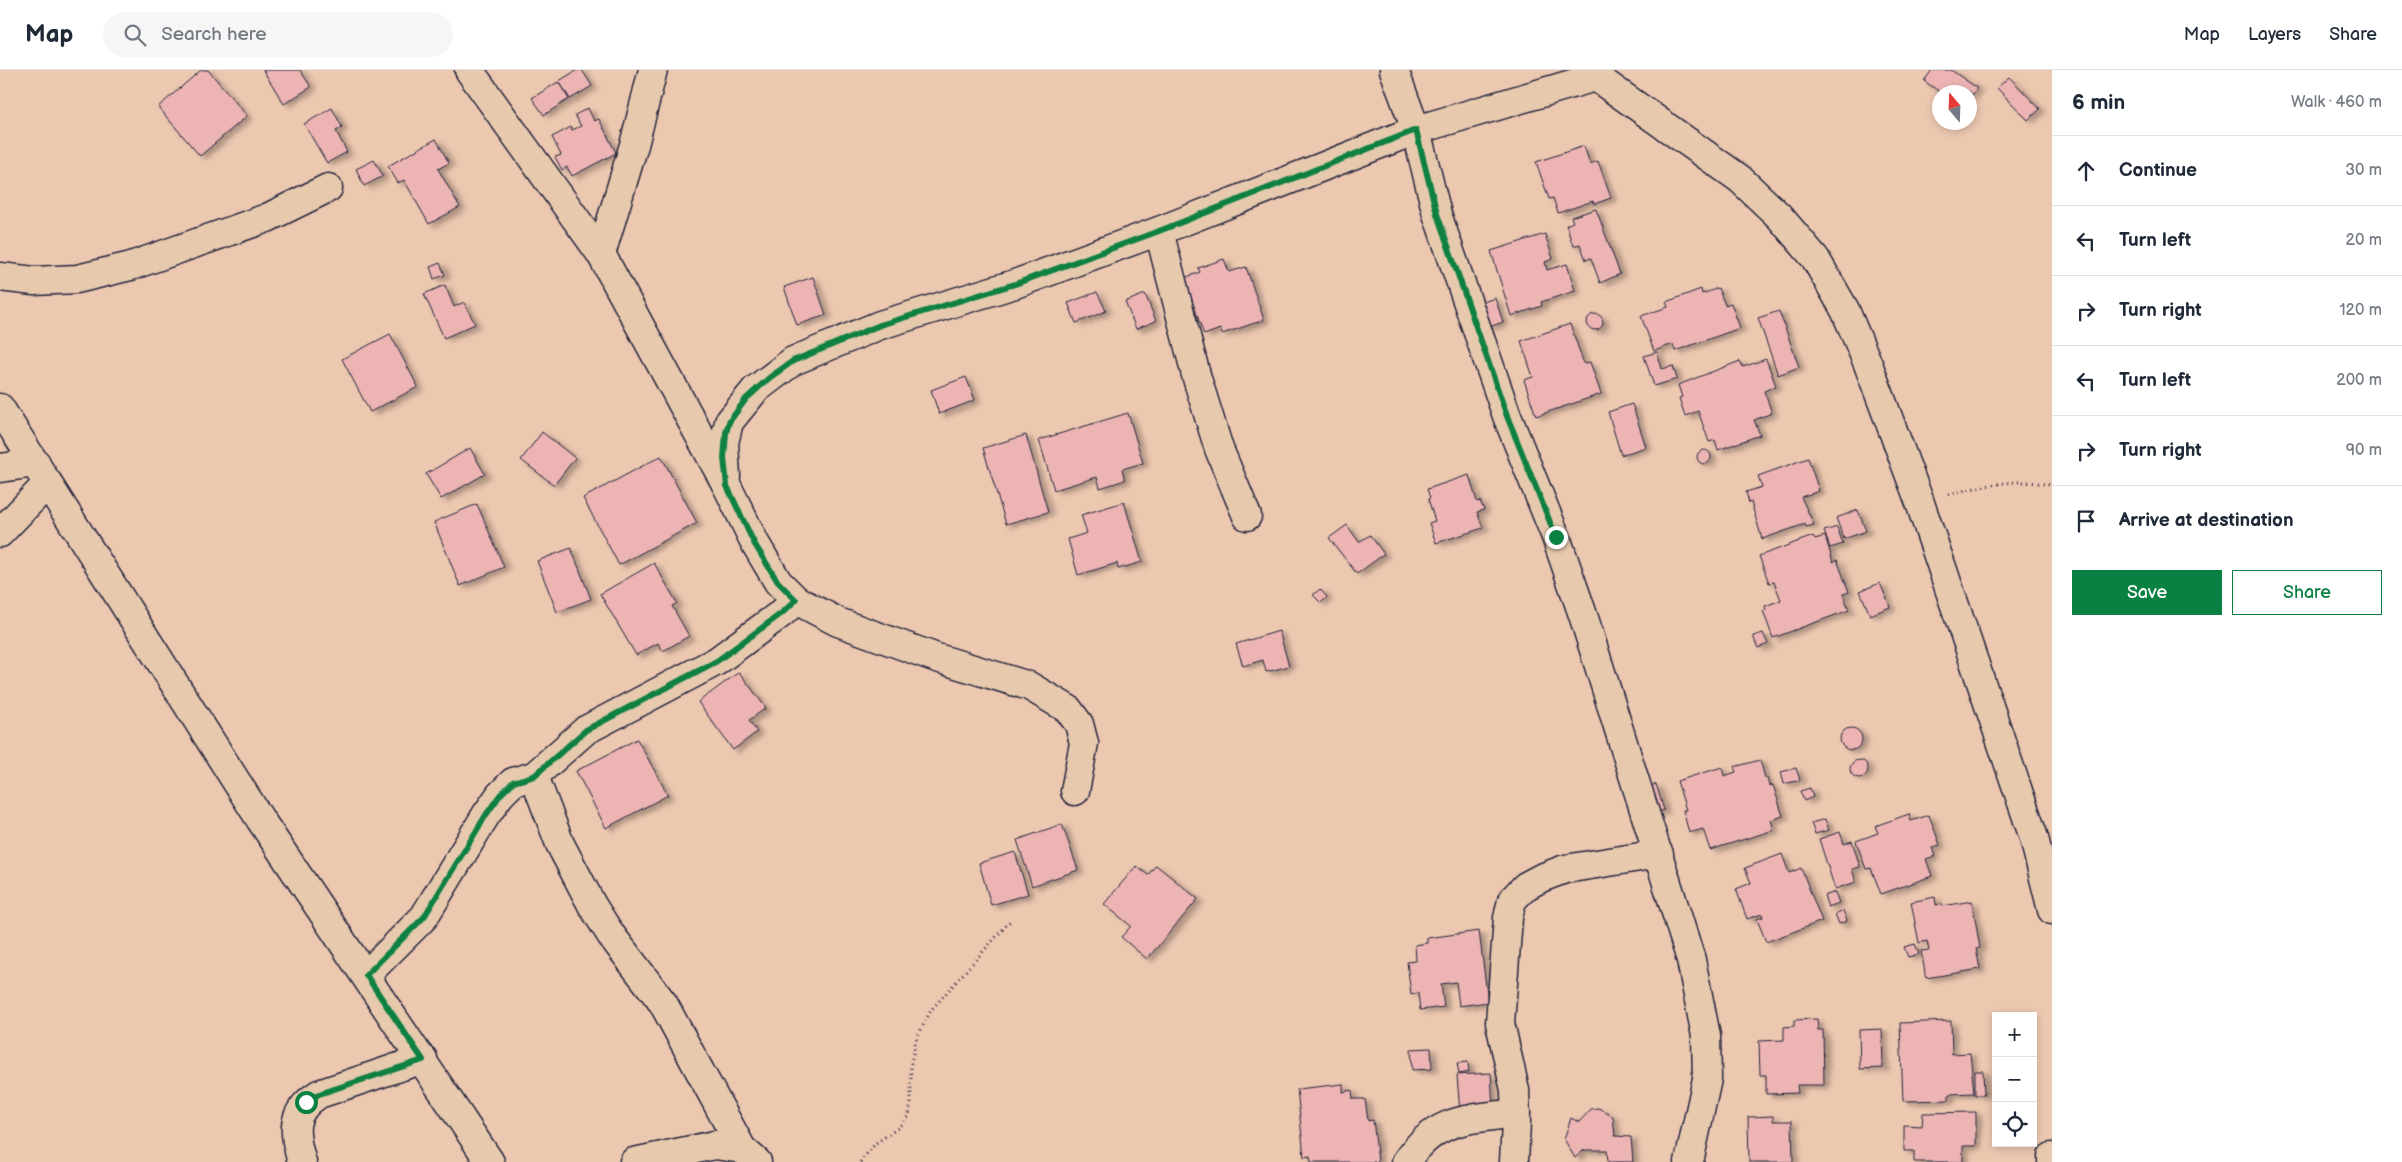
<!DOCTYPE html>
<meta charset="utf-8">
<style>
body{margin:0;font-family:"Balsamiq Sans",sans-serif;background:#f6f6f7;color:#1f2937}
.controls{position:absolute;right:15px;bottom:15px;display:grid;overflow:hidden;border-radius:0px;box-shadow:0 2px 8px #0003}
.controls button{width:45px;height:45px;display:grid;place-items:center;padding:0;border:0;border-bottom:1px solid #e0e1e3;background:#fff;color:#1f2937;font:25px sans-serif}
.compass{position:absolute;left:1932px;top:15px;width:45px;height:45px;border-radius:50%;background:#fff;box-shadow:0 2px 8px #0003;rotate:341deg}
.stop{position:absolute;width:15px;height:15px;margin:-11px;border:4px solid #0b8043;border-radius:50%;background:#fff}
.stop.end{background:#0b8043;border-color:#fff;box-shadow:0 1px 5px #0008}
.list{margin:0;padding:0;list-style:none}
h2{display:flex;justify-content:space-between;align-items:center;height:65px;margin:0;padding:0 20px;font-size:21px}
h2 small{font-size:16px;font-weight:400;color:#747a83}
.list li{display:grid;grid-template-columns:32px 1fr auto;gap:15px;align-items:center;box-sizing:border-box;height:70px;padding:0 20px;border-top:1px solid #e0e1e3}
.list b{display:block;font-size:19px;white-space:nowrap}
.list em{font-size:16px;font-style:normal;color:#747a83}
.actions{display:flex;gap:10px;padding:15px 20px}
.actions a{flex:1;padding:11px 0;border:1px solid #0b8043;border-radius:0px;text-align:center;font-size:18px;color:#0b8043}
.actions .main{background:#0b8043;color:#fff}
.icon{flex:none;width:28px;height:28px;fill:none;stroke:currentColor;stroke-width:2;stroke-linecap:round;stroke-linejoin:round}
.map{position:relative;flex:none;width:2052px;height:1092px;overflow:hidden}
header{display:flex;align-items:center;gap:30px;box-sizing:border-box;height:70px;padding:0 25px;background:#fff;border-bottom:1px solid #e0e1e3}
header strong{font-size:24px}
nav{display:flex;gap:28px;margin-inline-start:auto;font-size:18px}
.search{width:350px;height:45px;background:#f6f6f7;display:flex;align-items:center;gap:12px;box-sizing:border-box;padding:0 18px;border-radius:28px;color:#747a83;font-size:19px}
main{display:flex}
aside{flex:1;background:#fff}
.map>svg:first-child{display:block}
.building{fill:#ecb4b3;stroke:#22223b;filter:url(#shadow)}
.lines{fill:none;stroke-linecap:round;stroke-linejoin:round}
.street-casing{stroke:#22223b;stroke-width:31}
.path{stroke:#22223b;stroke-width:3;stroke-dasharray:1 4;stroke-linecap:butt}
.street{stroke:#e7caae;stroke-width:28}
.route{stroke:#0b8043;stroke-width:6}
</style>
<header>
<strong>Map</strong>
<div class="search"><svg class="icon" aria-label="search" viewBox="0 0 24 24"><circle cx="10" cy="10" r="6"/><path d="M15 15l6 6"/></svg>Search here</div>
<nav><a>Map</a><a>Layers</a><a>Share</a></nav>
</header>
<main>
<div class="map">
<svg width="2052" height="1092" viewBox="0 0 2052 1092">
<defs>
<filter id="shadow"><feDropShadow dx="5.5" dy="3" stdDeviation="2.5" flood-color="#0004"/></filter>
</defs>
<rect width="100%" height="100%" fill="#ecc8b1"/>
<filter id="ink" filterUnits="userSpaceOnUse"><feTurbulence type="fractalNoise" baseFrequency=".02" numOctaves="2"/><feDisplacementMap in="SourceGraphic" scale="10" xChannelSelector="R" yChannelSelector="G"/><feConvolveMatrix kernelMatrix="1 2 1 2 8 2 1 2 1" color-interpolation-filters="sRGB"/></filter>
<g filter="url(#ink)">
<g class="building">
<path d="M201,0H208L247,46L200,86L158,37Z"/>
<path d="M263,0H300L311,17L284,34Z"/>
<path d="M577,0H582L592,16L570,29L559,11Z"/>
<path d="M1932,0H1951L1977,18L1970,28V22H1940L1924,11Z"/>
<path d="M2009,7L2040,39L2028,50L1997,18Z"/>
<path d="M558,12L569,29L544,45L532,28Z"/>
<path d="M332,38L342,57L336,61L347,82L327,93L304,54Z"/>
<path d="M588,38L594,51L599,49L616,83L572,106L567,97L562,100L555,87L561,85L552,67L571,57L572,60L581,56L575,45Z"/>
<path d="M436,69L449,93L438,99L460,137L429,154L404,110L398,113L388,96Z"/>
<path d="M1584,76L1590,94L1598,91L1611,128L1594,134L1593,131L1558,143L1553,128L1549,129L1536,92Z"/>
<path d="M374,90L383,106L364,116L356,99Z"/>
<path d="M1596,139L1620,204L1600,213L1591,188L1586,190L1580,174L1573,176L1566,155L1573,152L1571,147Z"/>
<path d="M1545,164L1553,189L1545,192L1547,200L1567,194L1575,221L1541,232L1542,236L1511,246L1491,181Z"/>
<path d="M1224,189L1229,202L1246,197L1264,250L1222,264L1220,259L1204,265L1184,208L1200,202L1198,198Z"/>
<path d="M440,193L445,205L434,209L430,197Z"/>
<path d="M813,207L826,245L797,255L784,217Z"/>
<path d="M445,215L454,237L464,232L475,254L444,268L424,224Z"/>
<path d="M1718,218L1725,235L1731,233L1740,258L1675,281L1673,274L1654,281L1641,246L1668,237L1666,232L1701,219L1702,224Z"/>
<path d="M1097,222L1106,241L1076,253L1068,233Z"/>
<path d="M1145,224L1156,251L1136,259L1125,232Z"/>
<path d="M1495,228L1503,252L1489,257L1480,233Z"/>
<path d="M1779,241L1799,297L1778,305L1758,248Z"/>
<circle cx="1595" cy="252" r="8"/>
<path d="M1570,254L1584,294L1590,292L1601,324L1536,346L1524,310L1533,307L1521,271Z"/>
<path d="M390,264L418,317L370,342L342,289Z"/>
<path d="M1657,282L1662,299L1673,296L1677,309L1654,316L1644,286Z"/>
<path d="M1766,289L1776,316L1764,321L1772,343L1754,350L1760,365L1718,380L1715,370L1709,372L1698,341L1685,346L1679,328L1682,327L1678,315L1740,291L1743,297Z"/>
<path d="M966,307L975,330L939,344L931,320Z"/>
<path d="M1632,334L1646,377L1621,385L1608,342Z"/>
<path d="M1128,343L1143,393L1122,399L1125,410L1100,418L1097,407L1054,420L1039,370Z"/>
<path d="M542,362L575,388L554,415L521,390Z"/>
<path d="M1026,365L1048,442L1006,454L983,378Z"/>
<path d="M470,378L485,404L441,429L426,404Z"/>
<circle cx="1704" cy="387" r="7"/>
<path d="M661,386L697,453L619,495L583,428Z"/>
<path d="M1808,388L1819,421L1801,427L1814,455L1806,457L1805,454L1762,469L1751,432L1749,433L1746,422L1762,417L1758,406Z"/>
<path d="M1469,405L1477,432L1480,431L1484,440L1477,442L1483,458L1436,473L1429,453L1435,451L1428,429L1430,428L1427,419Z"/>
<path d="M1124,432L1142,492L1118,499L1117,493L1078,505L1068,469L1087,463L1081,445Z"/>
<path d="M477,434L504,497L460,516L434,452Z"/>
<path d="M1858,440L1866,461L1844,469L1836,448Z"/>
<path d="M1347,455L1359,472L1370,465L1384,484L1357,504L1329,468Z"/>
<path d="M1837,457L1843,474L1830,478L1824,461Z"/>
<path d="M1813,466L1815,469L1825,466L1833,492L1837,490L1849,522L1843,524L1849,540L1773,568L1763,541L1766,540L1765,536L1781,530L1774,512L1769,513L1759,486Z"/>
<path d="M571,478L591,529L557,542L537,491Z"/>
<path d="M654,493L677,533L672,536L689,566L663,581L658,573L636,585L600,524Z"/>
<path d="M1880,513L1890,537L1870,545L1860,521Z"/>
<path d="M1320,519L1327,527L1321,533L1313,525Z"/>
<path d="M1279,561L1289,596L1266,602L1263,590L1243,596L1236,574Z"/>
<path d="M1763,563L1768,574L1758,578L1753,566Z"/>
<path d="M739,602L766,638L749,650L757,662L733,680L698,632Z"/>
<circle cx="1851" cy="669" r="11"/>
<path d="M637,669L668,725L606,758L576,701Z"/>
<path d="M1760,690L1765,708H1767L1769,716L1773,715L1783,746L1771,750L1774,760L1710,780L1703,759L1689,763L1683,740H1686L1677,711L1722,697L1724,706L1736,702L1734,697Z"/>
<circle cx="1859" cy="699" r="9"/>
<path d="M1796,698L1800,710L1784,714L1781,702Z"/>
<path d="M1656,714L1664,740L1656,743L1648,717Z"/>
<path d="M1810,718L1813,727L1804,731L1800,721Z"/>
<path d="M1909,744L1911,751L1929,745L1940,775L1932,778L1935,786L1926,789L1932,806L1881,824L1871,798L1866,799L1856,771L1878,763L1875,756Z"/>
<path d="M1825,749L1829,760L1815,764L1811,753Z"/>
<path d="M1062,754L1078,800L1032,816L1017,770Z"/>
<path d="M1840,762L1844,774L1852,771L1860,797L1852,799L1856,812L1835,819L1819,769Z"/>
<path d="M1015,782L1028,824L991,835L979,793Z"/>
<path d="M1782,784L1789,803L1801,798L1822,851L1766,872L1757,849L1763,847L1762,844L1747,849L1736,819L1751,813L1745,798Z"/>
<path d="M1156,795L1198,829L1147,889L1121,867L1131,856L1104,834L1136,796L1148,805Z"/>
<path d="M1835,822L1839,833L1828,837L1824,826Z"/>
<path d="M1935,827L1936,835L1942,834L1943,836L1972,831L1980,878L1976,879L1980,899L1926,908L1921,881L1929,880L1927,871L1919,873L1911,832Z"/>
<path d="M1843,840L1847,851L1839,854L1835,844Z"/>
<path d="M1479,861L1488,932L1459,936L1456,912L1441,914L1444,937L1420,940L1418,923L1411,924L1407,892L1416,891L1415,875L1427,873V868Z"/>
<path d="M1915,874L1919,884L1908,887L1904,877Z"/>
<path d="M1817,949L1818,960H1823L1824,1015H1797L1798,1023L1766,1024V1005H1760L1759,971L1784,970V957L1794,956V950Z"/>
<path d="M1951,951L1952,984L1970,983L1974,1023L1949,1024V1030L1903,1031L1900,953Z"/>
<path d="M1882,959L1883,998L1860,999L1859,960Z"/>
<path d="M1431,978L1432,999L1412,1000L1411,979Z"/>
<path d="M1468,992L1469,1002L1459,1004L1457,993Z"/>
<path d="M1975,1001H1983L1984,1025H1975Z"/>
<path d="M1491,1003L1493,1040L1460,1043L1457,1005Z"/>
<path d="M1343,1014V1022L1352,1020L1353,1029H1365L1368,1051L1373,1050L1378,1092H1311L1310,1086L1304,1087L1297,1019Z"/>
<path d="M1598,1038L1608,1043L1613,1048L1615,1066L1631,1067L1633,1092H1608L1607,1080H1584L1575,1088L1564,1069L1571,1048L1579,1052L1591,1039Z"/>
<path d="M1976,1042V1076H1963V1092H1914V1081H1904V1055L1922,1056L1923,1043Z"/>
<path d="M1773,1046V1051H1792L1793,1092H1749L1748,1047Z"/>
</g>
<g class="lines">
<defs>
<g id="street">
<path d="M469,0L601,184L727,416L755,473L778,512L796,530L838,552L937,588L1029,616L1068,639L1079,654L1084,673L1075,721"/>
<path d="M1394,0L1416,60L1437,144L1507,346L1556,467L1584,548L1691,890L1706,966L1707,1009L1689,1092"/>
<path d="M1586,0L1740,109L1779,146L1815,188L1845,240L1868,294L1919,430L2034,768L2052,840"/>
<path d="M1159,161L1196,305L1219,379L1247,446"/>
<path d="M601,184L634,75L653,0"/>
<path d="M0,207L34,211L77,209L131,196L267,148L328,118"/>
<path d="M0,338L260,749L490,1092"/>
<path d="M0,398L36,393"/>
<path d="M726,406L724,373L729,352L755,320L793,291L880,255L1015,214L1159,161L1416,60L1595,7"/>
<path d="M0,463L48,413"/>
<path d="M534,706L560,774L592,835L611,865L663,933L742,1079L757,1092"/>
<path d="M366,905L424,847L486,745L500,725L513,712L534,706L586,660L717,591L782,543L796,530"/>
<path d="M302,1092C293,1063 290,1042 319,1024L423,989"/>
<path d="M634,1092L715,1075L742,1079"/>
<path d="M1406,1092C1436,1047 1467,1050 1516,1043"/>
<path d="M1514,1092L1516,1052L1515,1020L1500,953L1508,848L1512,830L1526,816L1541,808L1565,799L1659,784"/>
<path d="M2052,1092V1087"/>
</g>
</defs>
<use href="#street" class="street-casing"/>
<g class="path">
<path d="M1949,424C1981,417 2019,406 2052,416"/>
<path d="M860,1092L876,1073L898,1058L909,1045L911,1034V992L917,967L931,940L1012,849"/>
</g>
<use href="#street" class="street"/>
</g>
</g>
<g class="lines" filter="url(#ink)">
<path class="route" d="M306,1032L319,1024L423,990L366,905L424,847L486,745L500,725L513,712L534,706L586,660L717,591L782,543L796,530L778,512L754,473L727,416L724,388L726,363L729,352L746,329L769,308L793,291L880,255L1015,214L1159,161L1416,60L1437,144L1507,346L1556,467"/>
</g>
</svg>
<div class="controls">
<button>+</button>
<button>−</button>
<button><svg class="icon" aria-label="locate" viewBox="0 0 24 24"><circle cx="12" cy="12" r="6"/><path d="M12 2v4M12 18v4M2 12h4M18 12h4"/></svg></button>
</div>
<svg class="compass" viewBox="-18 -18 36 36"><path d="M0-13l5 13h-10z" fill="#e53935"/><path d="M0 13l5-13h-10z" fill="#747a83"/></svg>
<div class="stop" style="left:306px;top:1032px"></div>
<div class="stop end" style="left:1556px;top:467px"></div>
</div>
<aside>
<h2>6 min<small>Walk · 460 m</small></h2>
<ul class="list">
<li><svg class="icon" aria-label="ahead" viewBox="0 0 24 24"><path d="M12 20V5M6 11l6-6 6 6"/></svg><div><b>Continue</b></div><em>30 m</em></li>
<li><svg class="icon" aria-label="left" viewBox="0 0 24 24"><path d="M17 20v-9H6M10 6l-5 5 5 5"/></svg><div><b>Turn left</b></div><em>20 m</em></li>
<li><svg class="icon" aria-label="right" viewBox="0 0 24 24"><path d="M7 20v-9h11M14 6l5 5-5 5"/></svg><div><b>Turn right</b></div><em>120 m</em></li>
<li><svg class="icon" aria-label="left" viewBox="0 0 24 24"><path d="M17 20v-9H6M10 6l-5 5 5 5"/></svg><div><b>Turn left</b></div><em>200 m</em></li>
<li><svg class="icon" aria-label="right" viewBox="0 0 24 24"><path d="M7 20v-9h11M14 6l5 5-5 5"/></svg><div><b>Turn right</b></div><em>90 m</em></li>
<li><svg class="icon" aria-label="arrive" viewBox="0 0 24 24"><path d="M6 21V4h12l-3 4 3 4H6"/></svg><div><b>Arrive at destination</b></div></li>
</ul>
<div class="actions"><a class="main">Save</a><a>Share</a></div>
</aside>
</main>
